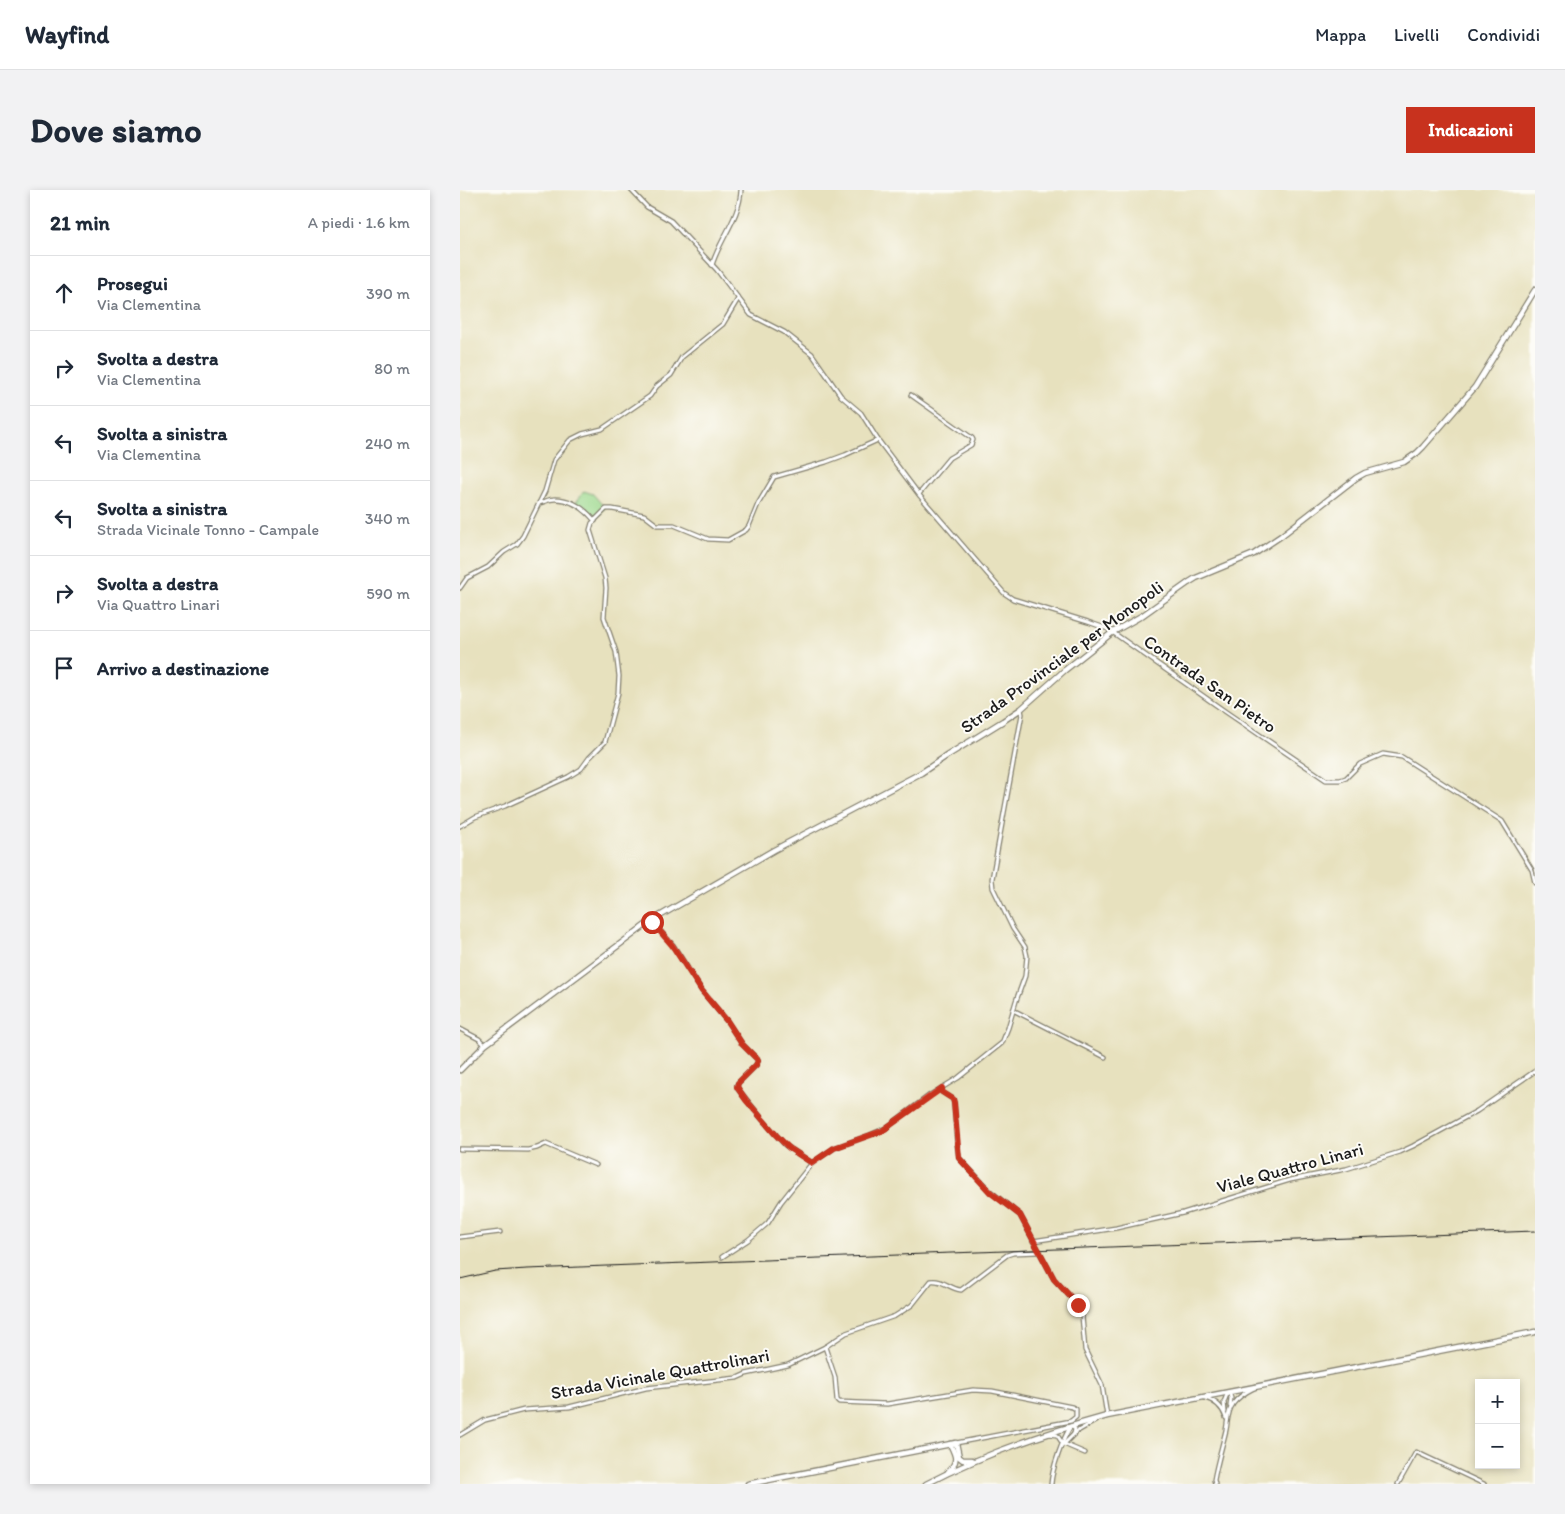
<!DOCTYPE html>
<html lang="it">
<meta charset="utf-8">
<style>
body{margin:0;font-family:Itim,sans-serif;background:#f2f2f3;color:#1f2937}
.controls{position:absolute;right:15px;bottom:15px;display:grid;overflow:hidden;border-radius:0px;box-shadow:0 2px 8px #0003}
.controls button{width:45px;height:45px;display:grid;place-items:center;padding:0;border:0;border-bottom:1px solid #e0e1e3;background:#fff;color:#1f2937;font:25px sans-serif}
.stop{position:absolute;width:15px;height:15px;margin:-11px;border:4px solid #c8321e;border-radius:50%;background:#fff}
.stop.end{background:#c8321e;border-color:#fff;box-shadow:0 1px 5px #0008}
.list{margin:0;padding:0;list-style:none}
h2{display:flex;justify-content:space-between;align-items:center;height:65px;margin:0;padding:0 20px;font-size:21px}
h2 small{font-size:16px;font-weight:400;color:#747a83}
.list li{display:grid;grid-template-columns:32px 1fr auto;gap:15px;align-items:center;box-sizing:border-box;height:75px;padding:0 20px;border-top:1px solid #e0e1e3}
.list b{display:block;font-size:19px;white-space:nowrap}
.list p{margin:0;font-size:16px;white-space:nowrap;color:#747a83}
.list em{font-size:16px;font-style:normal;color:#747a83}
.icon{flex:none;width:28px;height:28px;fill:none;stroke:currentColor;stroke-width:2;stroke-linecap:round;stroke-linejoin:round}
.map{position:relative;flex:none;width:1075px;height:1294px;overflow:hidden;border-radius:0px}
header{display:flex;align-items:center;gap:30px;box-sizing:border-box;height:70px;padding:0 25px;background:#fff;border-bottom:1px solid #e0e1e3}
header strong{font-size:24px}
nav{display:flex;gap:28px;margin-inline-start:auto;font-size:18px}
.intro{display:flex;align-items:center;justify-content:space-between;box-sizing:border-box;height:120px;padding:0 30px}
h1{margin:0;font-size:35px}
.button{padding:12px 22px;border-radius:0px;background:#c8321e;color:#fff;font-size:18px;font-weight:700}
main{display:flex;gap:30px;padding:0 30px}
aside{flex:1;background:#fff;border-radius:0px;box-shadow:0 2px 8px #0003}
.map>svg:first-child{display:block}
.green{fill:#9bd88c;stroke:#5c7a54}
.lines{fill:none;stroke-linecap:round;stroke-linejoin:round}
.street-casing{stroke:#827e6d;stroke-width:5.5}
.secondary-casing{stroke:#827e6d;stroke-width:7}
.street{stroke:#fff;stroke-width:3}
.secondary{stroke:#fff;stroke-width:4.5}
.rail{stroke:#1c1c1c;stroke-width:1}
.route{stroke:#c8321e;stroke-width:6}
.labels{text-anchor:middle;stroke-width:4;stroke-linejoin:round;paint-order:stroke}
.street-label{font-size:18px;fill:#1c1c1c;stroke:#fdfcf7}
</style>
<header>
<strong>Wayfind</strong>
<nav><a>Mappa</a><a>Livelli</a><a>Condividi</a></nav>
</header>
<div class="intro"><h1>Dove siamo</h1><a class="button">Indicazioni</a></div>
<main>
<aside>
<h2>21 min<small>A piedi · 1.6 km</small></h2>
<ul class="list">
<li><svg class="icon" aria-label="ahead" viewBox="0 0 24 24"><path d="M12 20V5M6 11l6-6 6 6"/></svg><div><b>Prosegui</b><p>Via Clementina</p></div><em>390 m</em></li>
<li><svg class="icon" aria-label="right" viewBox="0 0 24 24"><path d="M7 20v-9h11M14 6l5 5-5 5"/></svg><div><b>Svolta a destra</b><p>Via Clementina</p></div><em>80 m</em></li>
<li><svg class="icon" aria-label="left" viewBox="0 0 24 24"><path d="M17 20v-9H6M10 6l-5 5 5 5"/></svg><div><b>Svolta a sinistra</b><p>Via Clementina</p></div><em>240 m</em></li>
<li><svg class="icon" aria-label="left" viewBox="0 0 24 24"><path d="M17 20v-9H6M10 6l-5 5 5 5"/></svg><div><b>Svolta a sinistra</b><p>Strada Vicinale Tonno - Campale</p></div><em>340 m</em></li>
<li><svg class="icon" aria-label="right" viewBox="0 0 24 24"><path d="M7 20v-9h11M14 6l5 5-5 5"/></svg><div><b>Svolta a destra</b><p>Via Quattro Linari</p></div><em>590 m</em></li>
<li><svg class="icon" aria-label="arrive" viewBox="0 0 24 24"><path d="M6 21V4h12l-3 4 3 4H6"/></svg><div><b>Arrivo a destinazione</b></div></li>
</ul>
</aside>
<div class="map">
<svg width="1075" height="1294" viewBox="0 0 1075 1294">
<rect width="100%" height="100%" fill="#fdfcf7"/>
<filter id="ink" filterUnits="userSpaceOnUse"><feTurbulence type="fractalNoise" baseFrequency=".02" numOctaves="2"/><feDisplacementMap in="SourceGraphic" scale="10" xChannelSelector="R" yChannelSelector="G"/><feConvolveMatrix kernelMatrix="1 2 1 2 8 2 1 2 1" color-interpolation-filters="sRGB"/></filter>
<filter id="wash" filterUnits="userSpaceOnUse"><feTurbulence type="fractalNoise" baseFrequency=".0096" numOctaves="4" result="noise"/><feDisplacementMap in="SourceGraphic" scale="20" xChannelSelector="R" yChannelSelector="G"/><feGaussianBlur stdDeviation="1.12" result="paint"/><feColorMatrix in="noise" values="0 0 0 0 0 0 0 0 0 0 0 0 0 0 0 0 0 1.4 0 .05"/><feComposite in="paint" operator="in"/></filter>
<g filter="url(#wash)">
<rect width="100%" height="100%" fill="#e7e1be"/>
<path class="green" d="M124,301L133,304L145,318L138,326H136L121,316L115,314Z"/>
</g>
<g filter="url(#ink)">
<g class="lines">
<defs>
<g id="street">
<path d="M171,0L187,17L211,31L257,80L291,125L324,142L352,164L381,206L401,223L418,250L460,306L544,403L553,409L628,432L648,439L766,522L866,590H880L886,588L900,574L923,564L942,567L1042,631L1072,680L1075,693"/>
<path d="M252,75C260,49 280,27 281,0"/>
<path d="M451,205L512,248L513,250L511,255L489,268L459,304"/>
<path d="M135,330L146,319H152L179,324L184,325L197,335H214L248,349L268,350L286,340L289,336L298,314L314,287L366,272L385,265L418,250"/>
<path d="M0,398L7,388L28,377L44,362L57,354L63,346L85,301L94,270L110,250L122,244L142,239L190,206L197,196L211,185L222,167L263,134L278,109"/>
<path d="M0,636L15,627L45,616L108,587L121,579L129,568L145,552L158,503L159,486L156,462L144,427L146,398L145,388L130,340L132,333L135,331C125,319 111,309 95,309C89,309 84,312 79,313"/>
<path d="M191,731L213,755L242,801L267,831L282,854L297,869L298,871L296,875L278,893L277,895L278,899L303,930L325,955L352,973"/>
<path d="M553,820L645,867"/>
<path d="M0,839L19,849L25,855"/>
<path d="M482,898V902L493,909L494,913L497,953L499,968L530,1001L560,1025L594,1089L618,1115L622,1126L625,1160L642,1195L647,1226"/>
<path d="M0,959L68,960L77,958L86,954L136,975"/>
<path d="M0,1047L40,1042"/>
<path d="M573,1051L656,1038L723,1023L830,990L886,979L940,962L953,956L1017,921L1075,881"/>
<path d="M262,1067L288,1050L308,1033L321,1012L352,973L374,958L410,945L426,938L470,905L498,888L542,853L548,838L556,811L565,786L567,766L565,757L553,739L533,698L532,689L562,524L561,519"/>
<path d="M365,1157L375,1187L377,1210L379,1212L427,1214L513,1200L532,1201L612,1217L616,1219V1227L611,1231L496,1253"/>
<path d="M769,1202L771,1208L770,1216"/>
<path d="M745,1208C756,1211 763,1218 766,1228"/>
<path d="M765,1222L764,1212L768,1202"/>
<path d="M589,1244L597,1245L603,1254"/>
<path d="M0,1245L25,1230L64,1220L109,1217L186,1198L277,1188L286,1184L328,1175L365,1157L386,1143L435,1126L452,1115L471,1091C482,1089 490,1099 501,1100L547,1065L553,1063L580,1062"/>
<path d="M604,1254L616,1242L637,1230"/>
<path d="M604,1254L625,1263"/>
<path d="M591,1294C592,1279 603,1248 611,1236L615,1239L614,1244"/>
<path d="M755,1294L754,1290C757,1273 762,1257 766,1240C768,1231 767,1222 773,1214C778,1207 786,1202 794,1198"/>
<path d="M938,1294L956,1262L1024,1294"/>
</g>
<g id="secondary">
<path d="M0,880L25,855L191,731L314,660L461,583L488,565L543,531L561,519L605,480L653,442L683,425L728,393L736,388L794,364L821,346L896,288L905,283L944,272L957,263L963,257L1015,197L1075,100"/>
<path d="M488,1282C499,1271 496,1266 490,1254"/>
<path d="M288,1294L496,1253L499,1267L503,1270H512"/>
<path d="M466,1294C523,1264 585,1243 647,1226L1075,1142"/>
</g>
</defs>
<use href="#street" class="street-casing"/>
<use href="#secondary" class="secondary-casing"/>
<use href="#street" class="street"/>
<use href="#secondary" class="secondary"/>
<path class="rail" d="M0,1089L35,1081L67,1079L1075,1041"/>
</g>
</g>
<g class="lines" filter="url(#ink)">
<path class="route" d="M192,732L212,755L242,801L267,831L282,854L297,869L298,871L296,875L278,893L277,897L286,910L316,945L329,958L352,973L374,958L422,941L482,898V902L493,909L494,913L499,968L530,1002L560,1025L594,1089L618,1115"/>
</g>
<g class="labels">
<g class="street-label">
<text transform="translate(602 467) rotate(-36)" y="6">Strada Provinciale per Monopoli</text>
<text transform="translate(750 494) rotate(35)" y="6">Contrada San Pietro</text>
<text transform="translate(830 978) rotate(-15)" y="6">Viale Quattro Linari</text>
<text transform="translate(200 1184) rotate(-10)" y="6">Strada Vicinale Quattrolinari</text>
</g>
</g>
</svg>
<div class="controls">
<button>+</button>
<button>−</button>
</div>
<div class="stop" style="left:192px;top:732px"></div>
<div class="stop end" style="left:618px;top:1115px"></div>
</div>
</main>
